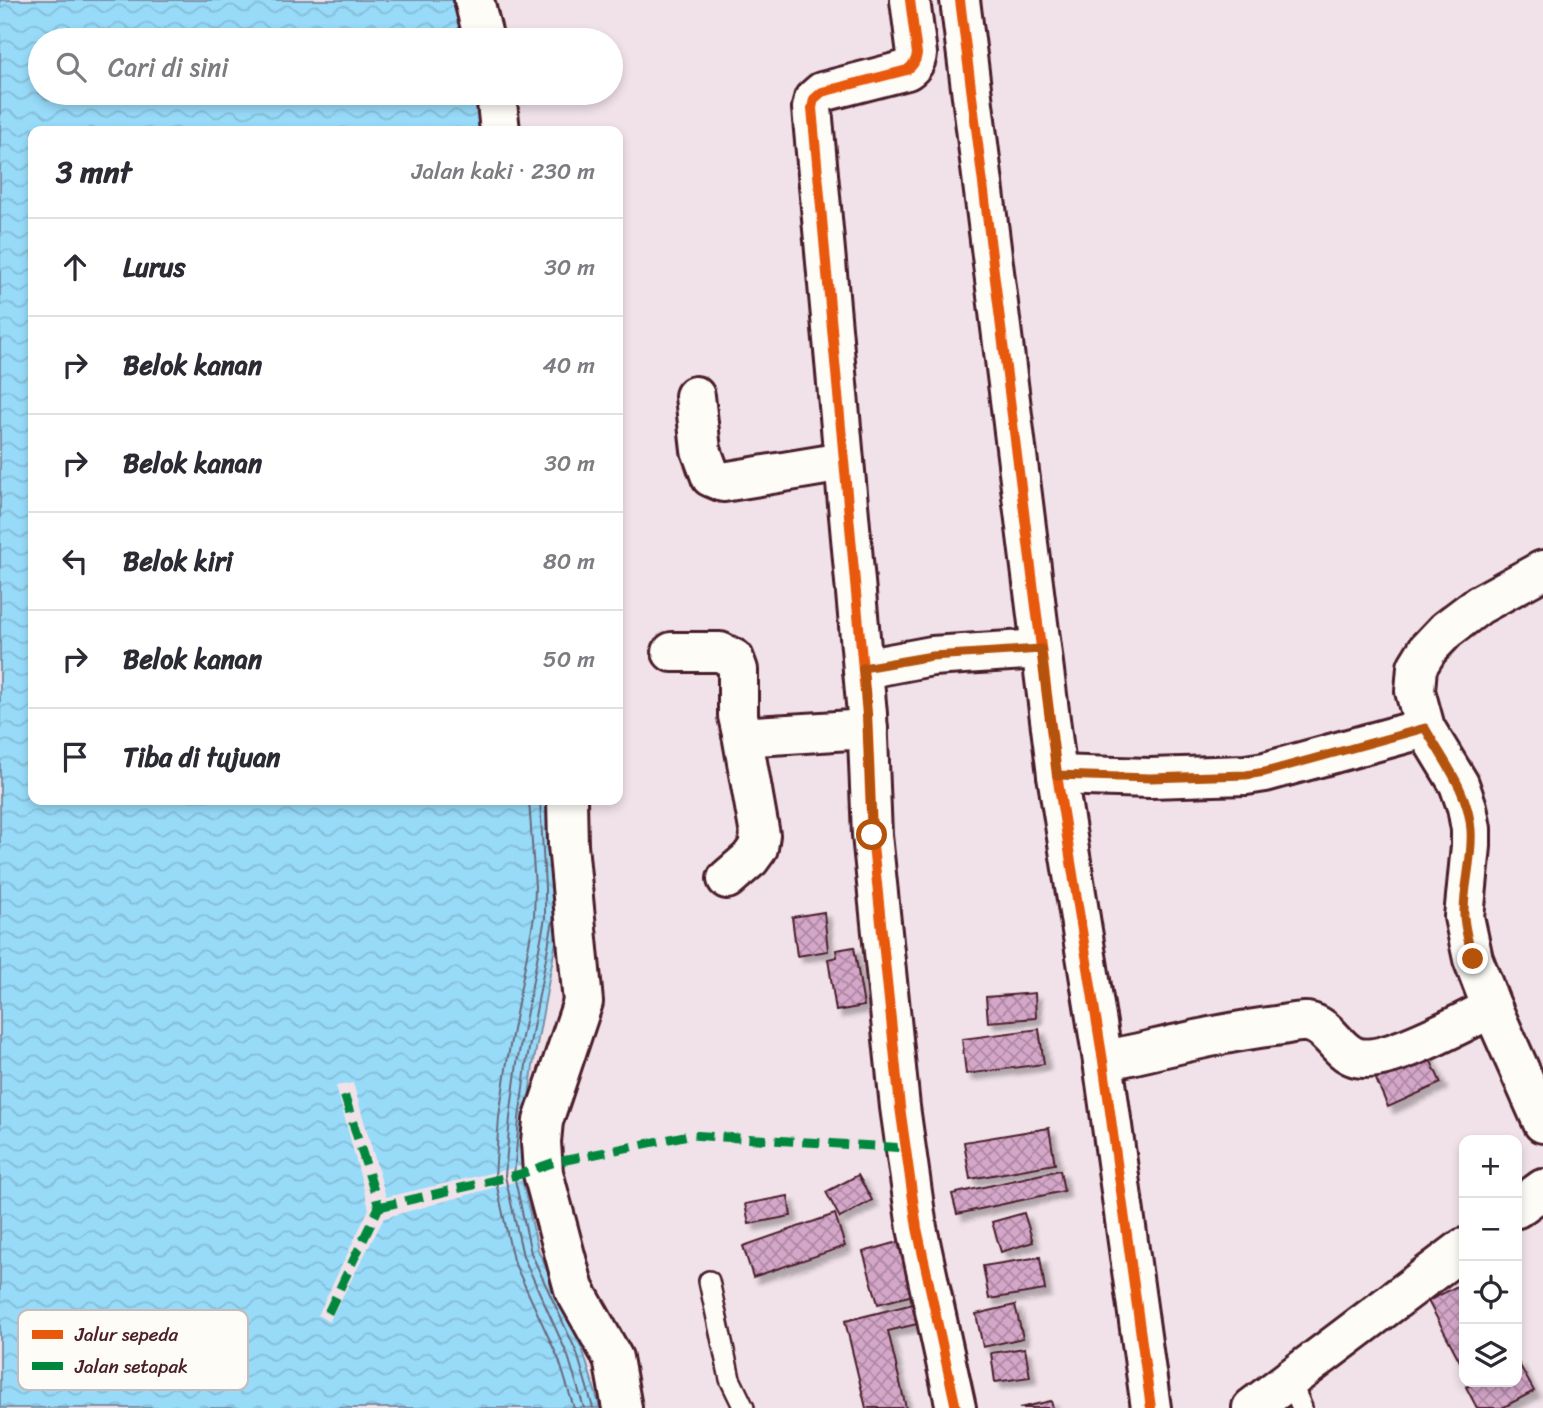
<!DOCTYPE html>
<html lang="id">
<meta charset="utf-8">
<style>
body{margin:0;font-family:Sriracha,sans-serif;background:#f7f7f7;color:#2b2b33}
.controls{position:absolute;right:21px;bottom:21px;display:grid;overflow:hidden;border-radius:14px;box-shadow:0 4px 10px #0003}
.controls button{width:63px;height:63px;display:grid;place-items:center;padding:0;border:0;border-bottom:2px solid #e1e1e2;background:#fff;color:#2b2b33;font:35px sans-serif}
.stop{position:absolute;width:21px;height:21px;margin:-16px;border:5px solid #b45309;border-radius:50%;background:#fff}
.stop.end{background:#b45309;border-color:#fff;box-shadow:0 2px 7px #0008}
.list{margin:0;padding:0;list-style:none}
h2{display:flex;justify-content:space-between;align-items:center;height:91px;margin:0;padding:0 28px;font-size:30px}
h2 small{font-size:23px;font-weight:400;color:#7c7c81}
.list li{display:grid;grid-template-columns:46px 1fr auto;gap:21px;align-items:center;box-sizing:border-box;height:98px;padding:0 28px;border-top:2px solid #e1e1e2}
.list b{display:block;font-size:26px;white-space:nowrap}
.list em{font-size:23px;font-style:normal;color:#7c7c81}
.icon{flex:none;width:38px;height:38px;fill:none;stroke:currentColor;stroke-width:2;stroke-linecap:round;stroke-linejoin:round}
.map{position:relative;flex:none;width:1543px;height:1408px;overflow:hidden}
.search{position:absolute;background:#fff;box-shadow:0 4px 10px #0003;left:28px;top:28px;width:595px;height:77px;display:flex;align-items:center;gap:18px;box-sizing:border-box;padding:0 24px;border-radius:38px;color:#7c7c81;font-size:26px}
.panel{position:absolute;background:#fff;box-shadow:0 4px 10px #0003;left:28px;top:126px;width:595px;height:679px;border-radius:14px}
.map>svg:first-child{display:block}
.water{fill:url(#water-waves);stroke:#7890a7;stroke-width:2}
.pier{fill:#f1e2e9}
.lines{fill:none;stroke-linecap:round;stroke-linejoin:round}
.shore{stroke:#696a7d;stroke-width:2}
.building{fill:url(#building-cross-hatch);stroke:#4a1f2b;stroke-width:2;filter:url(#shadow)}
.lane-casing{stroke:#4a1f2b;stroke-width:24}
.street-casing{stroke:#4a1f2b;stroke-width:44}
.secondary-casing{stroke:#4a1f2b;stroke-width:44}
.lane{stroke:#fdfcf7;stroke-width:19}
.street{stroke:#fdfcf7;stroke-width:38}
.secondary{stroke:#fdfcf7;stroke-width:38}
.quiet{stroke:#00873e;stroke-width:9;stroke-dasharray:18 9;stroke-linecap:butt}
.cycleway-casing{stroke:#fdfcf7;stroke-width:15}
.cycleway{stroke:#e8590c;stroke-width:10}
.route{stroke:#b45309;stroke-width:9}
.key{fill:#fdfcf7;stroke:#c7baba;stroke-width:2}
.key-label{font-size:19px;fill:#4a1f2b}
</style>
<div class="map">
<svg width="1543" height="1408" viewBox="0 0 1543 1408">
<defs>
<pattern id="water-waves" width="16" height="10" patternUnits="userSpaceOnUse" patternTransform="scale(1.75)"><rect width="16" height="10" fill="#97dbf9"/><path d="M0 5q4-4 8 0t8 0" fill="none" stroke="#84bcd6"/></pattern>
<pattern id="building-cross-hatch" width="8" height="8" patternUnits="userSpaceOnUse" patternTransform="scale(1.75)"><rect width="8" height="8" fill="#d4a7c9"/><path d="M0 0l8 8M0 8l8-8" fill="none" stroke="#ae87a3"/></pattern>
<filter id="shadow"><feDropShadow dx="6" dy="6" stdDeviation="2" flood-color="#0004"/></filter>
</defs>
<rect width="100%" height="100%" fill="#f1e2e9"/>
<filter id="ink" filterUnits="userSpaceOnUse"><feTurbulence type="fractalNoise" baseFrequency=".0143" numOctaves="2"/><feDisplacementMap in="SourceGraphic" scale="14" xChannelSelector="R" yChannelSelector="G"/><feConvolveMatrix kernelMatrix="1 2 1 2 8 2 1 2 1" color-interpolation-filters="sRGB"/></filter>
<g filter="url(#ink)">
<path class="water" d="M0,0H462L469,40H40V93H477L484,131H33V800H555L560,920L533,1066L526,1119L521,1174L538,1250L583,1351L600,1408H0Z"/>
<path class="pier" d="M353,1083L386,1197L526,1165L525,1179L384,1218L329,1322L318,1315L369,1209L336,1086Z"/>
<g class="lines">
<g class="shore">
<path d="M529,800L535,887L534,917L507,1062L499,1117L495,1177L513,1260L559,1360L574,1408"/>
<path d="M540,800L545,887V918L517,1063L510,1118L505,1176L523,1256L568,1356L584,1408"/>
<path d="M554,915L526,1065L519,1119L514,1175L531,1253L577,1353L593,1408"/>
</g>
</g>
<g class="building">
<path d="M824,912L828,951L797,956L792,917Z"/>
<path d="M854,947L864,1006L836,1011L828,959L837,957L836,950Z"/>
<path d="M1035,993L1036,1018L988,1022L986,997Z"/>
<path d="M1039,1029L1044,1064L966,1074L962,1039Z"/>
<path d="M1427,1053L1441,1083L1388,1107L1375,1077Z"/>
<path d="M1049,1128L1055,1164L970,1179L964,1142Z"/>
<path d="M1060,1170L1064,1191L957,1214L952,1194Z"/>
<path d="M858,1175L872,1200L840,1218L826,1192Z"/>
<path d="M788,1196L791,1216L749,1224L745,1204Z"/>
<path d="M1024,1213L1033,1242L1001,1252L992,1222Z"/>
<path d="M835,1214L845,1246L753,1277L743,1246Z"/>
<path d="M898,1242L913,1295L878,1304L863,1252Z"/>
<path d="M1040,1257L1045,1290L989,1299L983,1266Z"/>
<path d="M1463,1283L1464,1285V1369L1428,1301Z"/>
<path d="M913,1304L917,1324L888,1331L906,1408H866L845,1321Z"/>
<path d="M1015,1305L1023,1338L983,1347L976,1314Z"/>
<path d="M1025,1348L1030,1377L995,1382L991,1353Z"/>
<path d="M1517,1360L1534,1391L1502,1408H1477L1466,1387L1476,1382H1517Z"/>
<path d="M1051,1401L1053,1408H1019Z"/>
</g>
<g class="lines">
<defs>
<g id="lane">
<path d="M709,1281L730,1379L744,1408"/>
<path d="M1290,1380L1302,1408"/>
</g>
<g id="street">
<path d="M474,0L484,40"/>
<path d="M910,0L917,54C916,61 913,66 907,70L822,92L814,99L812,108L867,714L872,835L900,1107L917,1228L956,1408"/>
<path d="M960,0L1057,775L1103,1061L1151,1408"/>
<path d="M496,93L500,131"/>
<path d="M695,396L701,450L711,477L723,482L844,462"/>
<path d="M1543,570L1479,605L1446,630L1428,649L1417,667L1415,691L1425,728L1459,784L1467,807L1471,829V846L1464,917L1473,959L1492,1008L1543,1123"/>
<path d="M672,652H720L734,659L738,670V716L742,734L755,736L868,729"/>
<path d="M863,669L932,656L1041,649"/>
<path d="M1057,775L1150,778L1246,775L1265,772L1425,728"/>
<path d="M567,800L568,845L583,1002L543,1121L541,1142L543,1173L574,1289L613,1358L622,1408"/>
<path d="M727,879L750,859L758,848L760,835L742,734"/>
<path d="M1103,1061C1160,1049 1217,1033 1275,1026C1285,1025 1298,1021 1307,1022C1328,1025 1335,1048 1353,1056C1381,1069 1464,1021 1492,1008"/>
</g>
<g id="secondary">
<path d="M1517,1208L1543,1189"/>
<path d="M1252,1408L1464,1248"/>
</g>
</defs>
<use href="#lane" class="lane-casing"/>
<use href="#street" class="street-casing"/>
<use href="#secondary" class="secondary-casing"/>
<use href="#lane" class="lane"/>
<use href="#street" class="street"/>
<use href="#secondary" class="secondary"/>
<g class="quiet">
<path d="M379,1207L521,1174L552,1163L689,1135L907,1148"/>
<path d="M328,1313L379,1207L344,1094"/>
</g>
<defs>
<g id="cycleway">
<path d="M910,0L917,54C916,61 913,66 907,70L822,92L814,99L812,108L867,714L872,835L900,1107L917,1228L956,1408"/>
<path d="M960,0L1057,775L1103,1061L1151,1408"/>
</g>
</defs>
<use href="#cycleway" class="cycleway-casing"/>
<use href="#cycleway" class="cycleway"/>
</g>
</g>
<g class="lines" filter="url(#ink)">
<path class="route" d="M872,835L867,714L863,668L932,656L1041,649L1057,775L1150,778L1246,775L1265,772L1425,728C1443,760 1469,792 1471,830C1473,859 1463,888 1464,916C1465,931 1469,945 1473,959"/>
</g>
<rect x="18" y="1310" width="230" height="80" rx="10" class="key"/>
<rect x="32" y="1330" width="31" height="9" fill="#e8590c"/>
<rect x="32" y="1362" width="31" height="8" fill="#00873e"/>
<g class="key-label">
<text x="75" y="1341">Jalur sepeda</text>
<text x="75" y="1373">Jalan setapak</text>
</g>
</svg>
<div class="controls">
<button>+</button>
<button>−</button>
<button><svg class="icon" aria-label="locate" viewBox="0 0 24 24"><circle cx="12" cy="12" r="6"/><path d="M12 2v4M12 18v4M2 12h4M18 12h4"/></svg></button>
<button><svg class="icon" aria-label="layers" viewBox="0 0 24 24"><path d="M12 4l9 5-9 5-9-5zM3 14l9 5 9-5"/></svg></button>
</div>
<div class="stop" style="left:872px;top:835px"></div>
<div class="stop end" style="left:1473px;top:959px"></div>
<div class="search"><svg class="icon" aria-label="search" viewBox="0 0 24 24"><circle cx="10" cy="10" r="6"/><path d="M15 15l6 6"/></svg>Cari di sini</div>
<section class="panel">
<h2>3 mnt<small>Jalan kaki · 230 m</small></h2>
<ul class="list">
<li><svg class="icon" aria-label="ahead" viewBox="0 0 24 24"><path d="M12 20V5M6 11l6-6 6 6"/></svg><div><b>Lurus</b></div><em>30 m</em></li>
<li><svg class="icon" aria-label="right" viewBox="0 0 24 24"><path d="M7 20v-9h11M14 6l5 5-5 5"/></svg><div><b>Belok kanan</b></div><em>40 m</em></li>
<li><svg class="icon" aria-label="right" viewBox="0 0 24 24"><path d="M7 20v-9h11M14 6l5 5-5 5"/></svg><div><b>Belok kanan</b></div><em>30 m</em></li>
<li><svg class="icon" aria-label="left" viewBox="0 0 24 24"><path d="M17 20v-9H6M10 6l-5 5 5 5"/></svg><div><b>Belok kiri</b></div><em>80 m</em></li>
<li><svg class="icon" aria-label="right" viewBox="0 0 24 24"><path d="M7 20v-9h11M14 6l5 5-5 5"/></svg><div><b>Belok kanan</b></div><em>50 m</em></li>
<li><svg class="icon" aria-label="arrive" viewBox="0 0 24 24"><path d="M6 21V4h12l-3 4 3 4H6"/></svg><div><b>Tiba di tujuan</b></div></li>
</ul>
</section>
</div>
